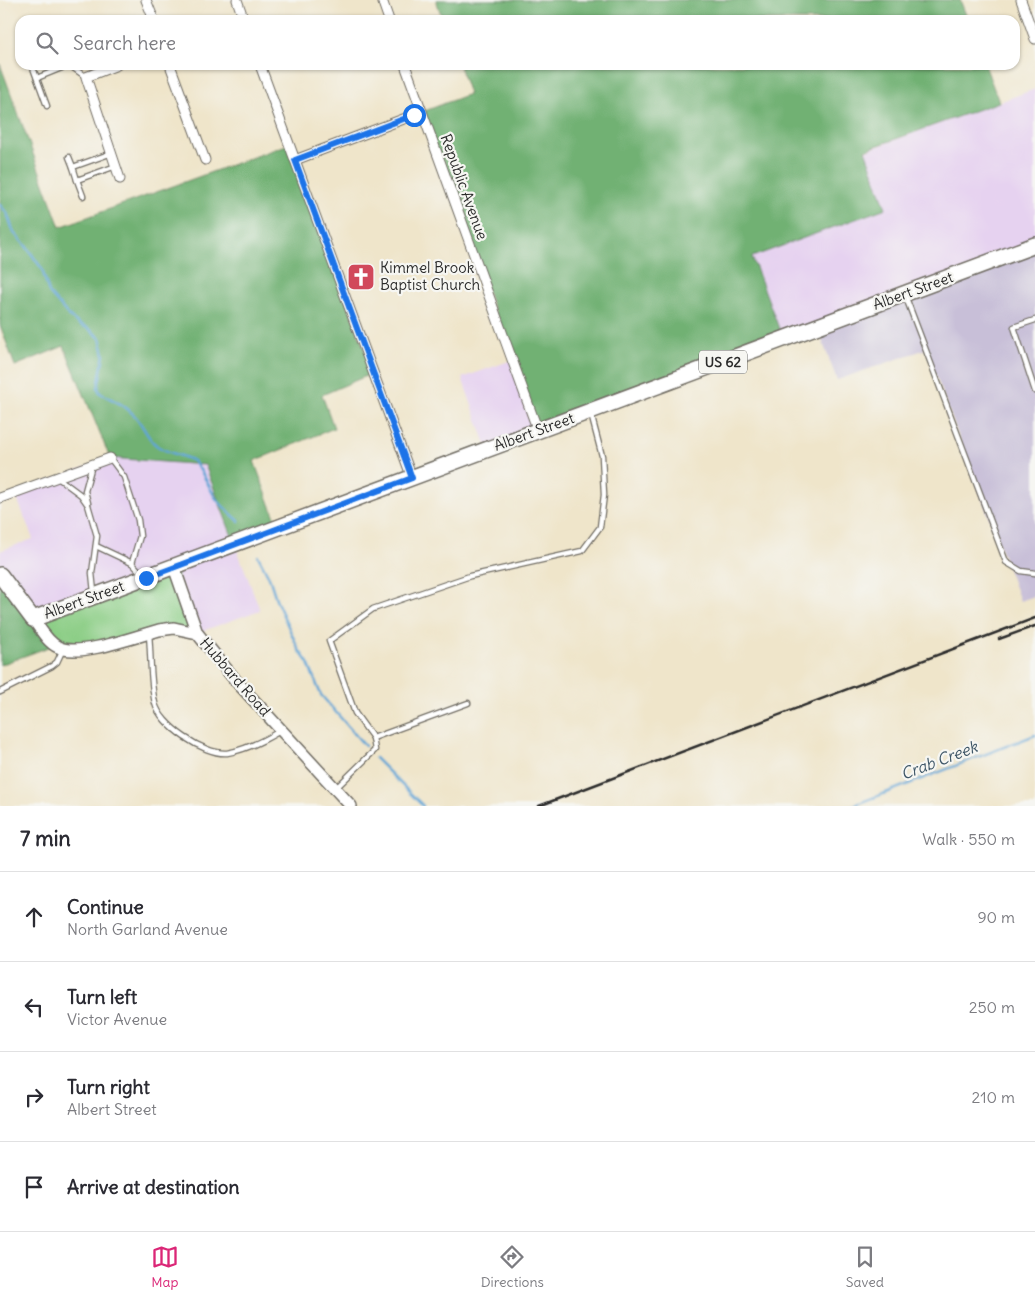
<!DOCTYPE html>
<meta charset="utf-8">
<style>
body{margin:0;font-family:Delius,sans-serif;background:#f7f7f7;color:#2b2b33}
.stop{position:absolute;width:15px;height:15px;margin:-11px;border:4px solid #1a73e8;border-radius:50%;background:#fff}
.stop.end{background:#1a73e8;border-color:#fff;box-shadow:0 1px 5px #0008}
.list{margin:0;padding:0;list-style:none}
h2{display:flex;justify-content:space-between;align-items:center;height:65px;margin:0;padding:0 20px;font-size:21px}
h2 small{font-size:16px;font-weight:400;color:#7c7c81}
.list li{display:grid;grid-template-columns:32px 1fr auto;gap:15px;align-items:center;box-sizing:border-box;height:90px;padding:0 20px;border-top:1px solid #e1e1e2}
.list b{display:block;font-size:19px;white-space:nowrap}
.list p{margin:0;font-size:16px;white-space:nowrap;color:#7c7c81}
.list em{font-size:16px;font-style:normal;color:#7c7c81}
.icon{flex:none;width:28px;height:28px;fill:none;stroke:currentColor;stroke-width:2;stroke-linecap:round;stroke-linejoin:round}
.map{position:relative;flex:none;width:1035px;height:806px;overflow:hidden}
.search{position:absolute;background:#fff;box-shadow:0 1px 4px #0004;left:15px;right:15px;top:15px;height:55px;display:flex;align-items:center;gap:12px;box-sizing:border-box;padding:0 18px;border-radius:15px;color:#7c7c81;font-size:19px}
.sheet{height:425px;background:#fff}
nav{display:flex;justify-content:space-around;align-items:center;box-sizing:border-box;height:70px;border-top:1px solid #e1e1e2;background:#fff;font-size:14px;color:#7c7c81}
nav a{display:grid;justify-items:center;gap:2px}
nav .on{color:#db2777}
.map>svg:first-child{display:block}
.built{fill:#e6d2f0}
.industrial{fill:#c8bfd8}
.green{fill:#8cce86;stroke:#5c7c58}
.forest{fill:#71b173;stroke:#4e6e4f}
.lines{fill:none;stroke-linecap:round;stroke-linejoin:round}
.stream{stroke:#61a5d6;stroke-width:2.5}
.service-casing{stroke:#706c63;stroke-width:7}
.minor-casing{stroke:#706c63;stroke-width:11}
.tertiary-casing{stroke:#706c63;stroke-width:14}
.primary-casing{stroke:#706c63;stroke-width:18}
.service{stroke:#fff;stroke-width:4.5}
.minor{stroke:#fff;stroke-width:9}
.tertiary{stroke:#fff;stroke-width:11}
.primary{stroke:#fff;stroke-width:15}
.rail{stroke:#2b2b2b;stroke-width:2.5}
.route{stroke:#1a73e8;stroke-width:6}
.labels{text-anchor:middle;stroke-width:4.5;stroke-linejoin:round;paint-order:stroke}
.shield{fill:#f6f6f2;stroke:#686867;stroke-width:1}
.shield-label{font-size:14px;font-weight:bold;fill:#2b2b2b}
.street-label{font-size:15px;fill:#2b2b2b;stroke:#f6f6f2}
.poi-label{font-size:15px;fill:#2b2b2b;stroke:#f6f6f2;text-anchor:start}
.water-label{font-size:16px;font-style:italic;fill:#3e5667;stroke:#f6f6f2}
</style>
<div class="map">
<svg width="1035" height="806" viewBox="0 0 1035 806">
<rect width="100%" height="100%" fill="#f6f6f2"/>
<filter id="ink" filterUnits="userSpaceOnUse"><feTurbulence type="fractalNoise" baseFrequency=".02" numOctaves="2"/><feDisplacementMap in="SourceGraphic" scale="10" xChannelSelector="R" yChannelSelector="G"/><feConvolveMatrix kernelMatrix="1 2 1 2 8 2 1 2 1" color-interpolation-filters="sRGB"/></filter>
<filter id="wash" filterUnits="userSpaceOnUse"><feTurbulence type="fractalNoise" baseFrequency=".0096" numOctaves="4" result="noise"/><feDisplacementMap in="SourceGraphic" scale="20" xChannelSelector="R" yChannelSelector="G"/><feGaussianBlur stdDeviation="1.12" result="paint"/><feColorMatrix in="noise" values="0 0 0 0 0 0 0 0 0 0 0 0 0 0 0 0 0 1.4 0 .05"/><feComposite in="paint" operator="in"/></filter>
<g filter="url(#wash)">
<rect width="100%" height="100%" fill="#efe5ca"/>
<g class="built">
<path d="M1035,89V245L783,339L751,257L885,208L865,151Z"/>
<path d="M512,360L538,431L488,450L462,378Z"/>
<path d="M110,458L205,465L260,610L197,633L174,628L75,651L0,575V551L33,539L15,493Z"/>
</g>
<path class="industrial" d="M1035,245V596L1020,601L926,349L837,380L817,327Z"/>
<path class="green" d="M174,567L197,633L174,628L67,650L33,619Z"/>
<g class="forest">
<path d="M436,0H960L968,20H443Z"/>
<path d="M0,64L60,227L289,144L373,373L322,395L334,428L254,461L279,528L235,544L205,465L110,458L64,346L15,366L0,325Z"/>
<path d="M459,65H985L999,102L865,150L886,208L752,257L783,339L538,431L422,112L469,94Z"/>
<path d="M0,575L54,645L0,665Z"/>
</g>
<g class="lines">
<g class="stream">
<path d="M0,205L7,213L14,233L26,246L42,269L49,293L70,317L80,325L88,328L100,338L104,354L98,388L100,393C114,401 124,404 135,416C143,425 147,437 155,444C163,453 185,455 193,461C203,471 208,485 215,497C222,507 231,513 239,521"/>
<path d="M258,556L269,577L277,602L299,650L308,663L321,695L365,746"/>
<path d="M375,758L423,806"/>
<path d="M852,806L1035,735"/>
</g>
</g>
</g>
<g filter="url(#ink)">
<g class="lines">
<defs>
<g id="service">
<path d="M32,65L47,106"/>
<path d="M69,65L86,77"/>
<path d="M37,78L69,65"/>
<path d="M112,153L73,167L77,180L116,166"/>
<path d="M69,157L73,167"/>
<path d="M77,180L83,196"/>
<path d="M905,295L1006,562L1021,571L1035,573"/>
<path d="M1035,320L1014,327L1035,391"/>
<path d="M110,458L124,477L138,520L140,536L132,563"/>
<path d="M58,478L81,495L88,505L97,536L92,573L94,592"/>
<path d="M88,503L85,491L92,465"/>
<path d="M96,546L132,563L143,575"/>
<path d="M149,634C151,656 150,681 155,703C160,725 204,755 227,753C246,750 263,741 280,731"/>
<path d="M0,692L52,666L57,662L63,649"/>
<path d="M373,738L468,703"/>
<path d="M336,788L375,750L373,738L355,713L329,641L373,609L470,576L582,551L600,527L604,495L602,456L591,414"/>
</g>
<g id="minor">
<path d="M146,0L154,20"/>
<path d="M237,0L244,20"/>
<path d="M382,0L389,20"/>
<path d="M1021,0L1035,39"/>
<path d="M117,65L86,77L120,179"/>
<path d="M170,65L205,160"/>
<path d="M260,65L412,478"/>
<path d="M405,65L538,431"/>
<path d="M295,160L422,112"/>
<path d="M0,498L110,458"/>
</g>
<g id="tertiary">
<path d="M174,567L197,633"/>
<path d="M33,619C40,628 47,642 58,647C78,658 137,636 159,630L174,628L197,633L236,681L351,806"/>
</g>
<path id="primary" d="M0,575L33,619L1035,245"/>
</defs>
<use href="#service" class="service-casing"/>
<use href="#minor" class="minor-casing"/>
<use href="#tertiary" class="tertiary-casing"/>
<use href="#primary" class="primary-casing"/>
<use href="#service" class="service"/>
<use href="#minor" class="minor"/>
<use href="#tertiary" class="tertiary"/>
<use href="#primary" class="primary"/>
<g class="rail">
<path d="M999,639L1035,626"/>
<path d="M539,806L1035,618"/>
</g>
</g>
</g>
<g class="lines" filter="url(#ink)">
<path class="route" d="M146,578L412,478L295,160L414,115"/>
</g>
<defs>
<symbol id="church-square" viewBox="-11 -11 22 22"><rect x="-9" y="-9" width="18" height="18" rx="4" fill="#d1495b" stroke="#f6f6f2"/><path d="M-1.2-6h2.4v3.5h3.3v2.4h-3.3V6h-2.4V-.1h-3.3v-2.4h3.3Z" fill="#fff"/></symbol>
</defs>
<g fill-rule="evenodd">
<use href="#church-square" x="345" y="261" width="32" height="32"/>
</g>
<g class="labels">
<rect class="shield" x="699" y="350.5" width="48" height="23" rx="4"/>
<g class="shield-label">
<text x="723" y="367">US 62</text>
</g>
<g class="street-label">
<text transform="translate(464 187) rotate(70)" y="5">Republic Avenue</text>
<text transform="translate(913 291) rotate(-20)" y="5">Albert Street</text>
<text transform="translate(534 432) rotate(-20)" y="5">Albert Street</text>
<text transform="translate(84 600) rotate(-20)" y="5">Albert Street</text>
<text transform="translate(235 677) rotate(49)" y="5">Hubbard Road</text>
</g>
<g class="poi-label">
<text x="380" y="273">Kimmel Brook<tspan x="380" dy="17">Baptist Church</tspan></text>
</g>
<g class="water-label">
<text transform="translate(939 760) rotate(-21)" y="6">Crab Creek</text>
</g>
</g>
</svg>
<div class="stop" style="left:414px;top:115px"></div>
<div class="stop end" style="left:146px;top:578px"></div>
<div class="search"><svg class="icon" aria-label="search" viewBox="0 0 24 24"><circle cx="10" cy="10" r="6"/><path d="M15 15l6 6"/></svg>Search here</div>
</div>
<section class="sheet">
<h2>7 min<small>Walk · 550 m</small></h2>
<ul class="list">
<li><svg class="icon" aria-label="ahead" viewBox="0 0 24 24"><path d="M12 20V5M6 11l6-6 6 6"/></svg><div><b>Continue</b><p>North Garland Avenue</p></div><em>90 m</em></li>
<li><svg class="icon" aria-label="left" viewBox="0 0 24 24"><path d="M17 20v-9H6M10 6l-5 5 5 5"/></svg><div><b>Turn left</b><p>Victor Avenue</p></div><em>250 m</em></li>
<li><svg class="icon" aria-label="right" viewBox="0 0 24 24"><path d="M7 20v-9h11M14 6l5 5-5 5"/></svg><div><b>Turn right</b><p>Albert Street</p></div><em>210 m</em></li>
<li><svg class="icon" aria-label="arrive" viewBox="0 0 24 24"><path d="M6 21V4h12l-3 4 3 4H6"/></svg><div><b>Arrive at destination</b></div></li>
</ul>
</section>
<nav>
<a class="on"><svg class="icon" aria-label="map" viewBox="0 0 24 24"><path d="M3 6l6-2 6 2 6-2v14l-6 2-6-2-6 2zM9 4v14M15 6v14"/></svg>Map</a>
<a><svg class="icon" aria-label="directions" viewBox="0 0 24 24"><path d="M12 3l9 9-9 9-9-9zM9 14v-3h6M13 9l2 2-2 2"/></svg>Directions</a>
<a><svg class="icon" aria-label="saved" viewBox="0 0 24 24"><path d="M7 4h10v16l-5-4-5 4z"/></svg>Saved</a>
</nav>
